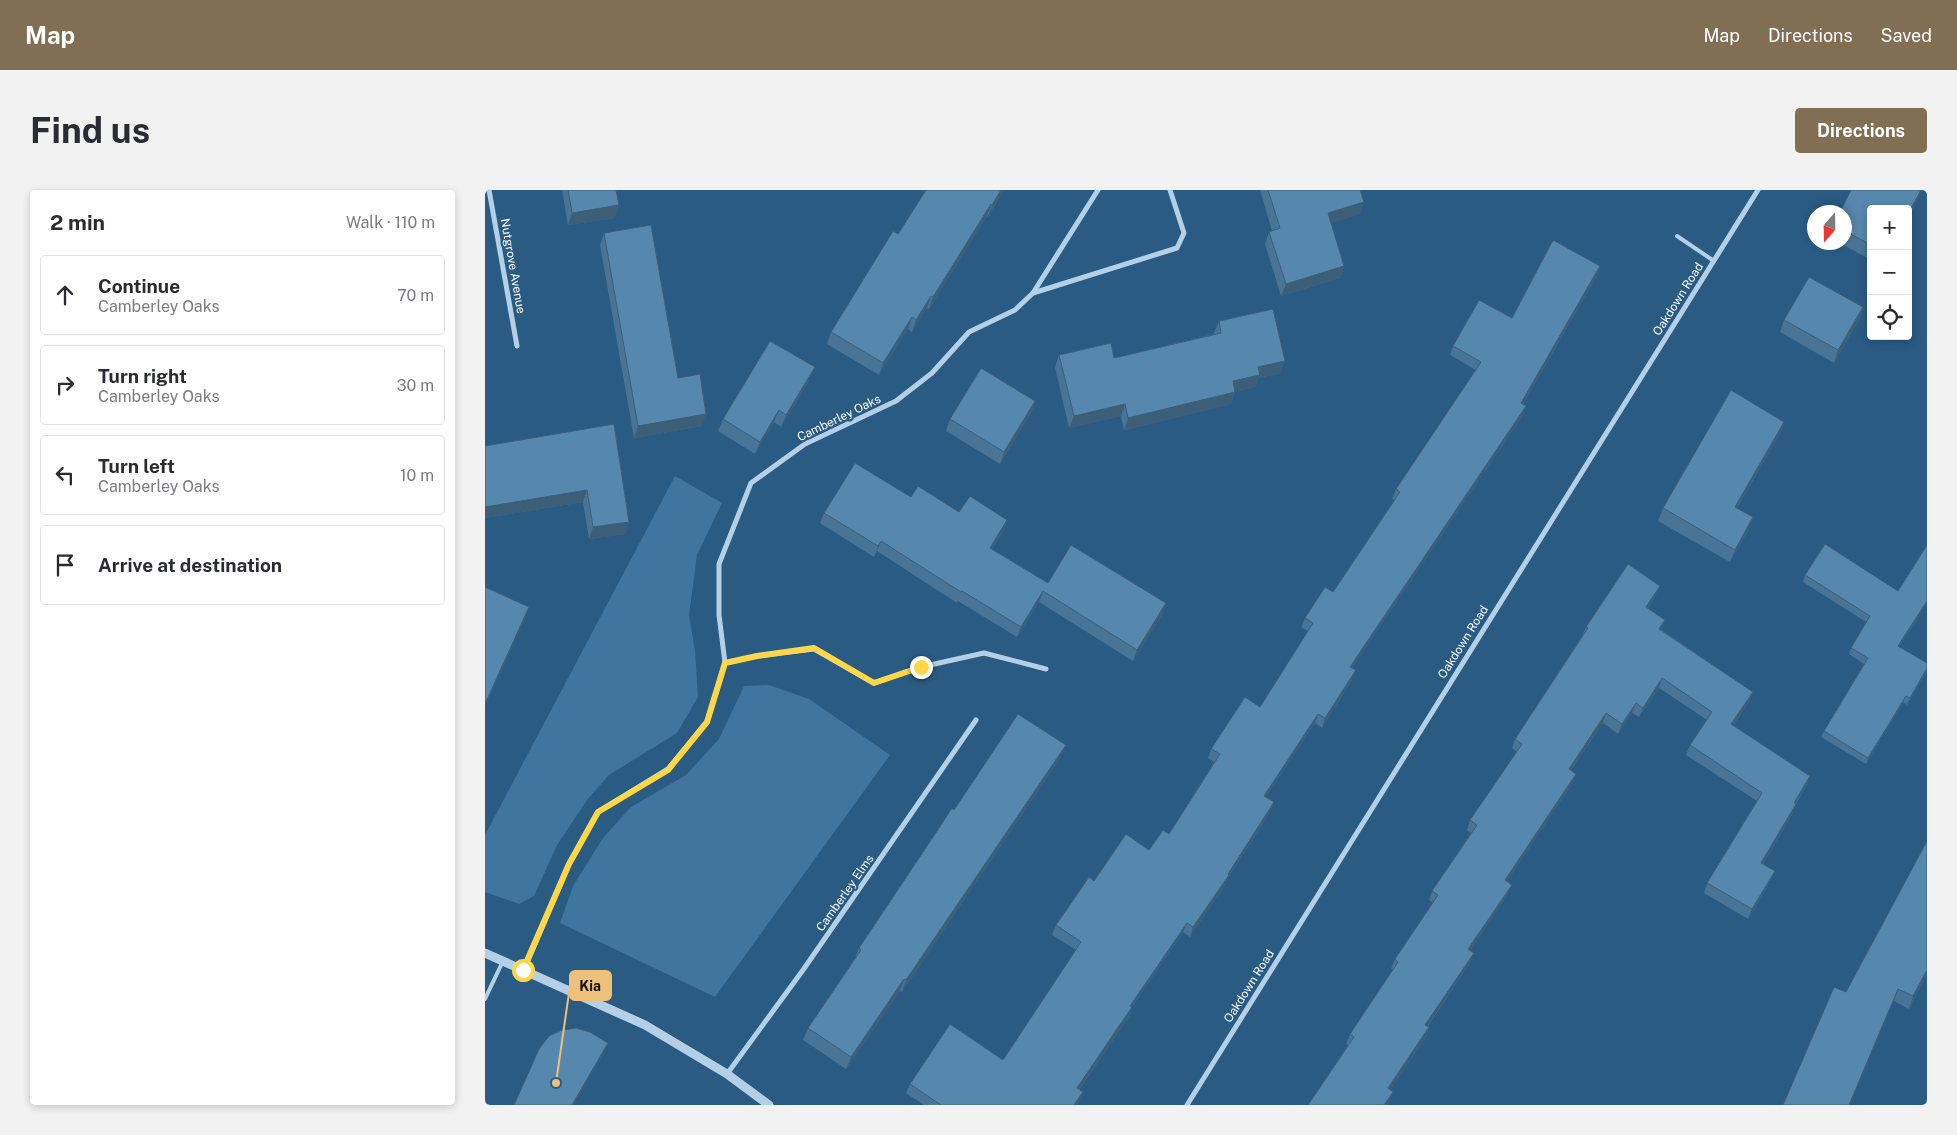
<!DOCTYPE html>
<meta charset="utf-8">
<style>
body{margin:0;font-family:"Public Sans",sans-serif;background:#f2f2f3;color:#2b2b33}
.controls{position:absolute;right:15px;top:15px;display:grid;overflow:hidden;border-radius:5px;box-shadow:0 2px 8px #0003}
.controls button{width:45px;height:45px;display:grid;place-items:center;padding:0;border:0;border-bottom:1px solid #e1e1e2;background:#fff;color:#2b2b33;font:25px sans-serif}
.compass{position:absolute;left:1322px;top:15px;width:45px;height:45px;border-radius:50%;background:#fff;box-shadow:0 2px 8px #0003;rotate:200deg}
.stop{position:absolute;width:15px;height:15px;margin:-11px;border:4px solid #ffd54a;border-radius:50%;background:#fff}
.stop.end{background:#ffd54a;border-color:#fff;box-shadow:0 1px 5px #0008}
.list{margin:0;padding:0;list-style:none}
h2{display:flex;justify-content:space-between;align-items:center;height:65px;margin:0;padding:0 20px;font-size:21px}
h2 small{font-size:16px;font-weight:400;color:#7c7c81}
.list li{display:grid;grid-template-columns:32px 1fr auto;gap:15px;align-items:center;box-sizing:border-box;height:80px;margin:0 10px 10px;padding:0 10px;border:1px solid #e1e1e2;border-radius:5px}
.list b{display:block;font-size:19px;white-space:nowrap}
.list p{margin:0;font-size:16px;white-space:nowrap;color:#7c7c81}
.list em{font-size:16px;font-style:normal;color:#7c7c81}
.icon{flex:none;width:28px;height:28px;fill:none;stroke:currentColor;stroke-width:2;stroke-linecap:round;stroke-linejoin:round}
.map{position:relative;flex:none;width:1442px;height:915px;overflow:hidden;border-radius:5px}
header{display:flex;align-items:center;gap:30px;box-sizing:border-box;height:70px;padding:0 25px;background:#826e53;color:#fff}
header strong{font-size:24px}
nav{display:flex;gap:28px;margin-inline-start:auto;font-size:18px}
.intro{display:flex;align-items:center;justify-content:space-between;box-sizing:border-box;height:120px;padding:0 30px}
h1{margin:0;font-size:35px}
.button{padding:12px 22px;border-radius:5px;background:#826e53;color:#fff;font-size:18px;font-weight:700}
main{display:flex;gap:30px;padding:0 30px}
aside{flex:1;background:#fff;border-radius:5px;box-shadow:0 2px 8px #0003}
.map>svg:first-child{display:block}
.grass{fill:#3f759f}
.lines{fill:none;stroke-linecap:round;stroke-linejoin:round}
.service{stroke:#b4d0e6;stroke-width:4}
.minor{stroke:#b4d0e6;stroke-width:5}
.tertiary{stroke:#b4d0e6;stroke-width:9}
.wall{fill:#4a7495}
.shaded-wall{fill:#3c5e79}
.building{fill:#5687ad;stroke:#3c5e79}
.route{stroke:#ffd54a;stroke-width:6}
.labels{text-anchor:middle;stroke-width:4.5;stroke-linejoin:round;paint-order:stroke}
.street-label{font-size:12px;fill:#fff;stroke:#2a5b83}
.leader{fill:none;stroke:#edc07b;stroke-width:2}
.callout-dot{fill:#edc07b;stroke:#2a5b83;stroke-width:2}
.callout{fill:#edc07b;stroke:#edc07b;stroke-width:2}
.callout-label{font-size:14px;text-anchor:middle;font-weight:bold;fill:#111}
</style>
<header>
<strong>Map</strong>
<nav><a>Map</a><a>Directions</a><a>Saved</a></nav>
</header>
<div class="intro"><h1>Find us</h1><a class="button">Directions</a></div>
<main>
<aside>
<h2>2 min<small>Walk · 110 m</small></h2>
<ul class="list">
<li><svg class="icon" aria-label="ahead" viewBox="0 0 24 24"><path d="M12 20V5M6 11l6-6 6 6"/></svg><div><b>Continue</b><p>Camberley Oaks</p></div><em>70 m</em></li>
<li><svg class="icon" aria-label="right" viewBox="0 0 24 24"><path d="M7 20v-9h11M14 6l5 5-5 5"/></svg><div><b>Turn right</b><p>Camberley Oaks</p></div><em>30 m</em></li>
<li><svg class="icon" aria-label="left" viewBox="0 0 24 24"><path d="M17 20v-9H6M10 6l-5 5 5 5"/></svg><div><b>Turn left</b><p>Camberley Oaks</p></div><em>10 m</em></li>
<li><svg class="icon" aria-label="arrive" viewBox="0 0 24 24"><path d="M6 21V4h12l-3 4 3 4H6"/></svg><div><b>Arrive at destination</b></div></li>
</ul>
</aside>
<div class="map">
<svg width="1442" height="915" viewBox="0 0 1442 915">
<rect width="100%" height="100%" fill="#2a5b83"/>
<g class="grass">
<path d="M190,286L237,313L212,365L204,425L210,461L213,507L192,543L124,585L102,610L72,655L49,706L34,714L0,702V645Z"/>
<path d="M284,495L324,509L405,565L230,807L75,733L88,696L118,648L146,617L201,585L234,549L259,496Z"/>
</g>
<g class="lines">
<g class="service">
<path d="M1192,46L1229,71"/>
<path d="M0,809L18,771"/>
</g>
<g class="minor">
<path d="M4,0L32,156"/>
<path d="M548,103L692,58L699,43L685,0"/>
<path d="M240,473L234,425V374L266,293L320,254L411,211L447,183L484,142L530,120L548,103L613,0"/>
<path d="M39,780L84,674L113,622L183,579L222,532L240,473L272,466L329,459L389,493L436,477L499,463L561,479"/>
<path d="M242,884L318,780L491,530"/>
<path d="M702,915L1273,0"/>
</g>
<path class="tertiary" d="M0,763L160,835L242,884L284,915"/>
</g>
<g class="wall">
<path d="M77,0H131L130,28L83,35Z"/>
<path d="M519,0L503,27L502,26L444,119L442,118L427,142L423,139L394,185L342,154L346,142L413,44Z"/>
<path d="M775,0H875L879,12L875,24L846,33L859,76L855,88L796,106L780,54L784,42L787,41Z"/>
<path d="M1437,0L1423,28V19H1386V70L1353,52H1360V22Z"/>
<path d="M119,43L193,188L217,236L149,248L115,55Z"/>
<path d="M1115,76L1112,86L1038,214V225L867,478V490L837,538L830,533L781,607L786,621L743,688L741,694L705,747L698,742L647,817L644,827L594,900V912L592,915H439L421,903L425,894L518,870L591,760L567,745L571,735L609,691L664,660L684,644L729,572L723,568L726,559L775,517L823,441L816,437L820,428L848,402L909,310L907,309L911,299L991,180L965,165L968,156L1027,128Z"/>
<path d="M1378,117L1374,130L1349,173L1295,142L1299,130Z"/>
<path d="M734,131L796,183L773,188L770,197L750,202L746,214L639,240L636,226L584,238L570,177L574,165L629,168L729,144V143Z"/>
<path d="M325,189L296,237L289,232L270,264L233,241L238,229Z"/>
<path d="M550,211L546,223L515,274L461,241L465,229Z"/>
<path d="M1299,232L1295,244L1252,318L1264,339L1245,372L1173,331L1178,318Z"/>
<path d="M129,234L144,332L140,344L104,349L98,312L0,328V256Z"/>
<path d="M426,307L474,322L522,330L519,340L507,359L563,393L678,424L648,471L554,412L532,447L473,411L472,413L392,361L389,367L335,333L339,323Z"/>
<path d="M1442,355V413L1414,457L1442,473V481L1422,515L1418,512L1381,574L1336,547L1339,541L1379,474L1364,464L1366,458L1381,432L1318,392L1320,385L1413,401Z"/>
<path d="M1171,405L1163,418L1177,440L1268,502L1264,512L1248,536L1325,586L1321,596L1311,614L1308,623L1278,674L1286,690L1263,729L1219,703L1222,693L1272,611L1201,565L1205,555L1222,530L1174,498L1154,527L1147,523L1133,544L1118,533L1086,580L1088,593L1022,691L1023,704L985,761V773L943,836L944,837L941,847L905,900L908,902L905,911L902,915H823L863,855L861,854L865,844L908,780L906,779L910,769L948,713L944,710L947,701L986,643L982,640L985,630L1032,562L1027,558L1030,549L1097,446L1101,437Z"/>
<path d="M576,567L417,802L415,801L361,879L318,850L323,838L370,768L374,758L469,620Z"/>
<path d="M1442,651V784L1424,819L1409,811L1361,802Z"/>
</g>
<g class="shaded-wall">
<path d="M516,0H519L503,27L507,15Z"/>
<path d="M1436,0H1437L1423,28V24Z"/>
<path d="M879,12L875,24L839,36L843,23Z"/>
<path d="M506,14L502,26L444,119L448,107Z"/>
<path d="M134,15L130,28L83,35L87,23Z"/>
<path d="M859,76L855,88L796,106L801,94Z"/>
<path d="M1115,76L1112,86L1033,222L1036,213Z"/>
<path d="M446,106L442,118L427,142L431,130Z"/>
<path d="M1378,117L1374,130L1349,173L1353,160Z"/>
<path d="M427,127L423,139L394,185L398,173Z"/>
<path d="M800,171L796,183L773,188L770,197L743,204L748,191L773,177Z"/>
<path d="M330,177L325,189L296,237L301,225Z"/>
<path d="M750,202L746,214L639,240L643,228Z"/>
<path d="M550,211L546,223L515,274L519,262Z"/>
<path d="M640,214L636,226L584,238L589,226Z"/>
<path d="M1041,216L1038,225L862,486L865,477Z"/>
<path d="M294,220L289,232L270,264L275,252Z"/>
<path d="M221,224L217,236L149,248L153,236Z"/>
<path d="M1299,232L1295,244L1245,329L1250,317Z"/>
<path d="M102,300L98,312L0,328V317Z"/>
<path d="M1268,327L1264,339L1245,372L1250,360Z"/>
<path d="M522,330L519,340L501,368L505,358Z"/>
<path d="M144,332L140,344L104,349L108,337Z"/>
<path d="M396,351L392,361L389,367L393,356Z"/>
<path d="M1175,396L1171,405L1157,426L1161,417Z"/>
<path d="M558,401L554,412L532,447L536,437Z"/>
<path d="M1442,411V413L1411,462L1413,456Z"/>
<path d="M681,413L678,424L648,471L652,460Z"/>
<path d="M44,417L38,434L0,517V514Z"/>
<path d="M1180,430L1177,440L1171,449L1174,439Z"/>
<path d="M1442,478V481L1422,515L1425,508Z"/>
<path d="M871,480L867,490L837,538L840,528Z"/>
<path d="M1177,488L1174,498L1154,527L1158,518Z"/>
<path d="M1268,502L1264,512L1243,544L1246,534Z"/>
<path d="M1421,506L1418,512L1381,574L1383,568Z"/>
<path d="M1151,513L1147,523L1133,544L1137,534Z"/>
<path d="M1121,523L1118,533L1080,588L1084,579Z"/>
<path d="M833,524L830,533L776,615L779,606Z"/>
<path d="M581,555L576,567L417,802L421,790Z"/>
<path d="M1091,584L1088,593L1016,700L1020,690Z"/>
<path d="M1325,586L1321,596L1305,622L1309,613Z"/>
<path d="M789,612L786,621L743,688L741,694L705,747L708,737Z"/>
<path d="M1311,614L1308,623L1273,682L1276,673Z"/>
<path d="M1290,681L1286,690L1263,729L1267,719Z"/>
<path d="M1027,695L1023,704L980,769L983,759Z"/>
<path d="M702,733L698,742L647,817L644,827L588,908L592,898L645,816Z"/>
<path d="M989,763L985,773L937,844L940,835Z"/>
<path d="M1442,780V784L1424,819L1428,806Z"/>
<path d="M419,789L415,801L361,879L366,867Z"/>
<path d="M1413,799L1409,811L1365,915H1364Z"/>
<path d="M944,837L941,847L900,908L903,898Z"/>
<path d="M123,853L118,865L89,915H87Z"/>
<path d="M598,902L594,912L592,915H589Z"/>
<path d="M908,902L905,911L902,915H899Z"/>
</g>
<g class="building">
<path d="M83,0H131L134,15L87,23Z"/>
<path d="M441,0H516L507,15L506,14L448,107L446,106L431,130L427,127L398,173L346,142L408,41L413,44Z"/>
<path d="M783,0H875L879,12L843,23L859,76L801,94L784,42L795,38Z"/>
<path d="M1366,0H1436L1423,24V19H1386V55L1360,41V22H1355Z"/>
<path d="M166,35L193,188L215,184L221,224L153,236L119,43Z"/>
<path d="M1068,50L1115,76L1036,213L1041,216L865,477L871,480L840,528L833,524L779,606L789,612L743,684L744,685L708,737L702,733L645,816L647,817L592,898L598,902L589,915H456L425,894L465,834L518,870L596,752L571,735L604,687L609,691L641,644L664,660L678,640L684,644L735,564L726,559L760,507L775,517L828,433L820,428L840,397L848,402L915,302L911,299L996,172L968,156L994,110L1027,128Z"/>
<path d="M1324,87L1378,117L1353,160L1299,130Z"/>
<path d="M788,119L800,171L773,177L775,185L748,191L750,202L643,228L640,214L589,226L574,165L626,153L629,168L736,143L734,131Z"/>
<path d="M285,151L330,177L301,225L294,220L275,252L238,229Z"/>
<path d="M496,178L550,211L519,262L465,229Z"/>
<path d="M1246,200L1299,232L1250,317L1268,327L1250,360L1178,318Z"/>
<path d="M129,234L144,332L108,337L102,300L0,317V256Z"/>
<path d="M370,273L426,307L433,296L474,322L485,306L522,330L505,358L563,393L586,355L681,413L652,460L558,401L536,437L477,401L476,402L396,351L393,356L339,323Z"/>
<path d="M1340,354L1413,401L1442,355V411L1413,456L1442,473V478L1425,508L1421,506L1383,568L1339,541L1383,468L1366,458L1385,426L1320,385Z"/>
<path d="M1143,374L1175,396L1161,417L1180,430L1174,439L1268,502L1246,534L1325,586L1309,613L1311,614L1276,673L1290,681L1267,719L1222,693L1277,603L1205,555L1227,522L1177,488L1158,518L1151,513L1137,534L1121,523L1084,579L1091,584L1020,690L1027,695L983,759L989,763L940,835L944,837L903,898L908,902L899,915H823L869,847L865,844L913,772L910,769L953,705L947,701L992,635L985,630L1037,554L1030,549L1103,438L1101,437Z"/>
<path d="M0,397L44,417L0,514Z"/>
<path d="M533,524L581,555L421,790L419,789L366,867L323,838L376,760L374,758L452,641L467,618L469,620Z"/>
<path d="M1442,651V780L1428,806L1413,799L1364,915H1298L1349,797L1361,802Z"/>
<path d="M91,838L105,842L123,853L87,915H29L54,859L64,846L77,840Z"/>
</g>
<g class="lines">
<path class="route" d="M38,780L84,674L113,622L183,580L222,532L240,473L272,466L329,458L389,493L436,477"/>
</g>
<g class="labels">
<g class="street-label">
<text transform="translate(28 76) rotate(80)" y="4">Nutgrove Avenue</text>
<text transform="translate(1193 109) rotate(-58)" y="4">Oakdown Road</text>
<text transform="translate(354 228) rotate(-26)" y="4">Camberley Oaks</text>
<text transform="translate(978 452) rotate(-58)" y="4">Oakdown Road</text>
<text transform="translate(360 703) rotate(-55)" y="4">Camberley Elms</text>
<text transform="translate(764 796) rotate(-58)" y="4">Oakdown Road</text>
</g>
</g>
<path class="leader" d="M71 893L85 796"/>
<circle class="callout-dot" cx="71" cy="893" r="5"/>
<rect class="callout" x="85" y="781" width="41" height="29" rx="5"/>
<g class="callout-label">
<text x="105" y="801">Kia</text>
</g>
</svg>
<div class="controls">
<button>+</button>
<button>−</button>
<button><svg class="icon" aria-label="locate" viewBox="0 0 24 24"><circle cx="12" cy="12" r="6"/><path d="M12 2v4M12 18v4M2 12h4M18 12h4"/></svg></button>
</div>
<svg class="compass" viewBox="-18 -18 36 36"><path d="M0-13l5 13h-10z" fill="#e53935"/><path d="M0 13l5-13h-10z" fill="#7c7c81"/></svg>
<div class="stop" style="left:38px;top:780px"></div>
<div class="stop end" style="left:436px;top:477px"></div>
</div>
</main>
